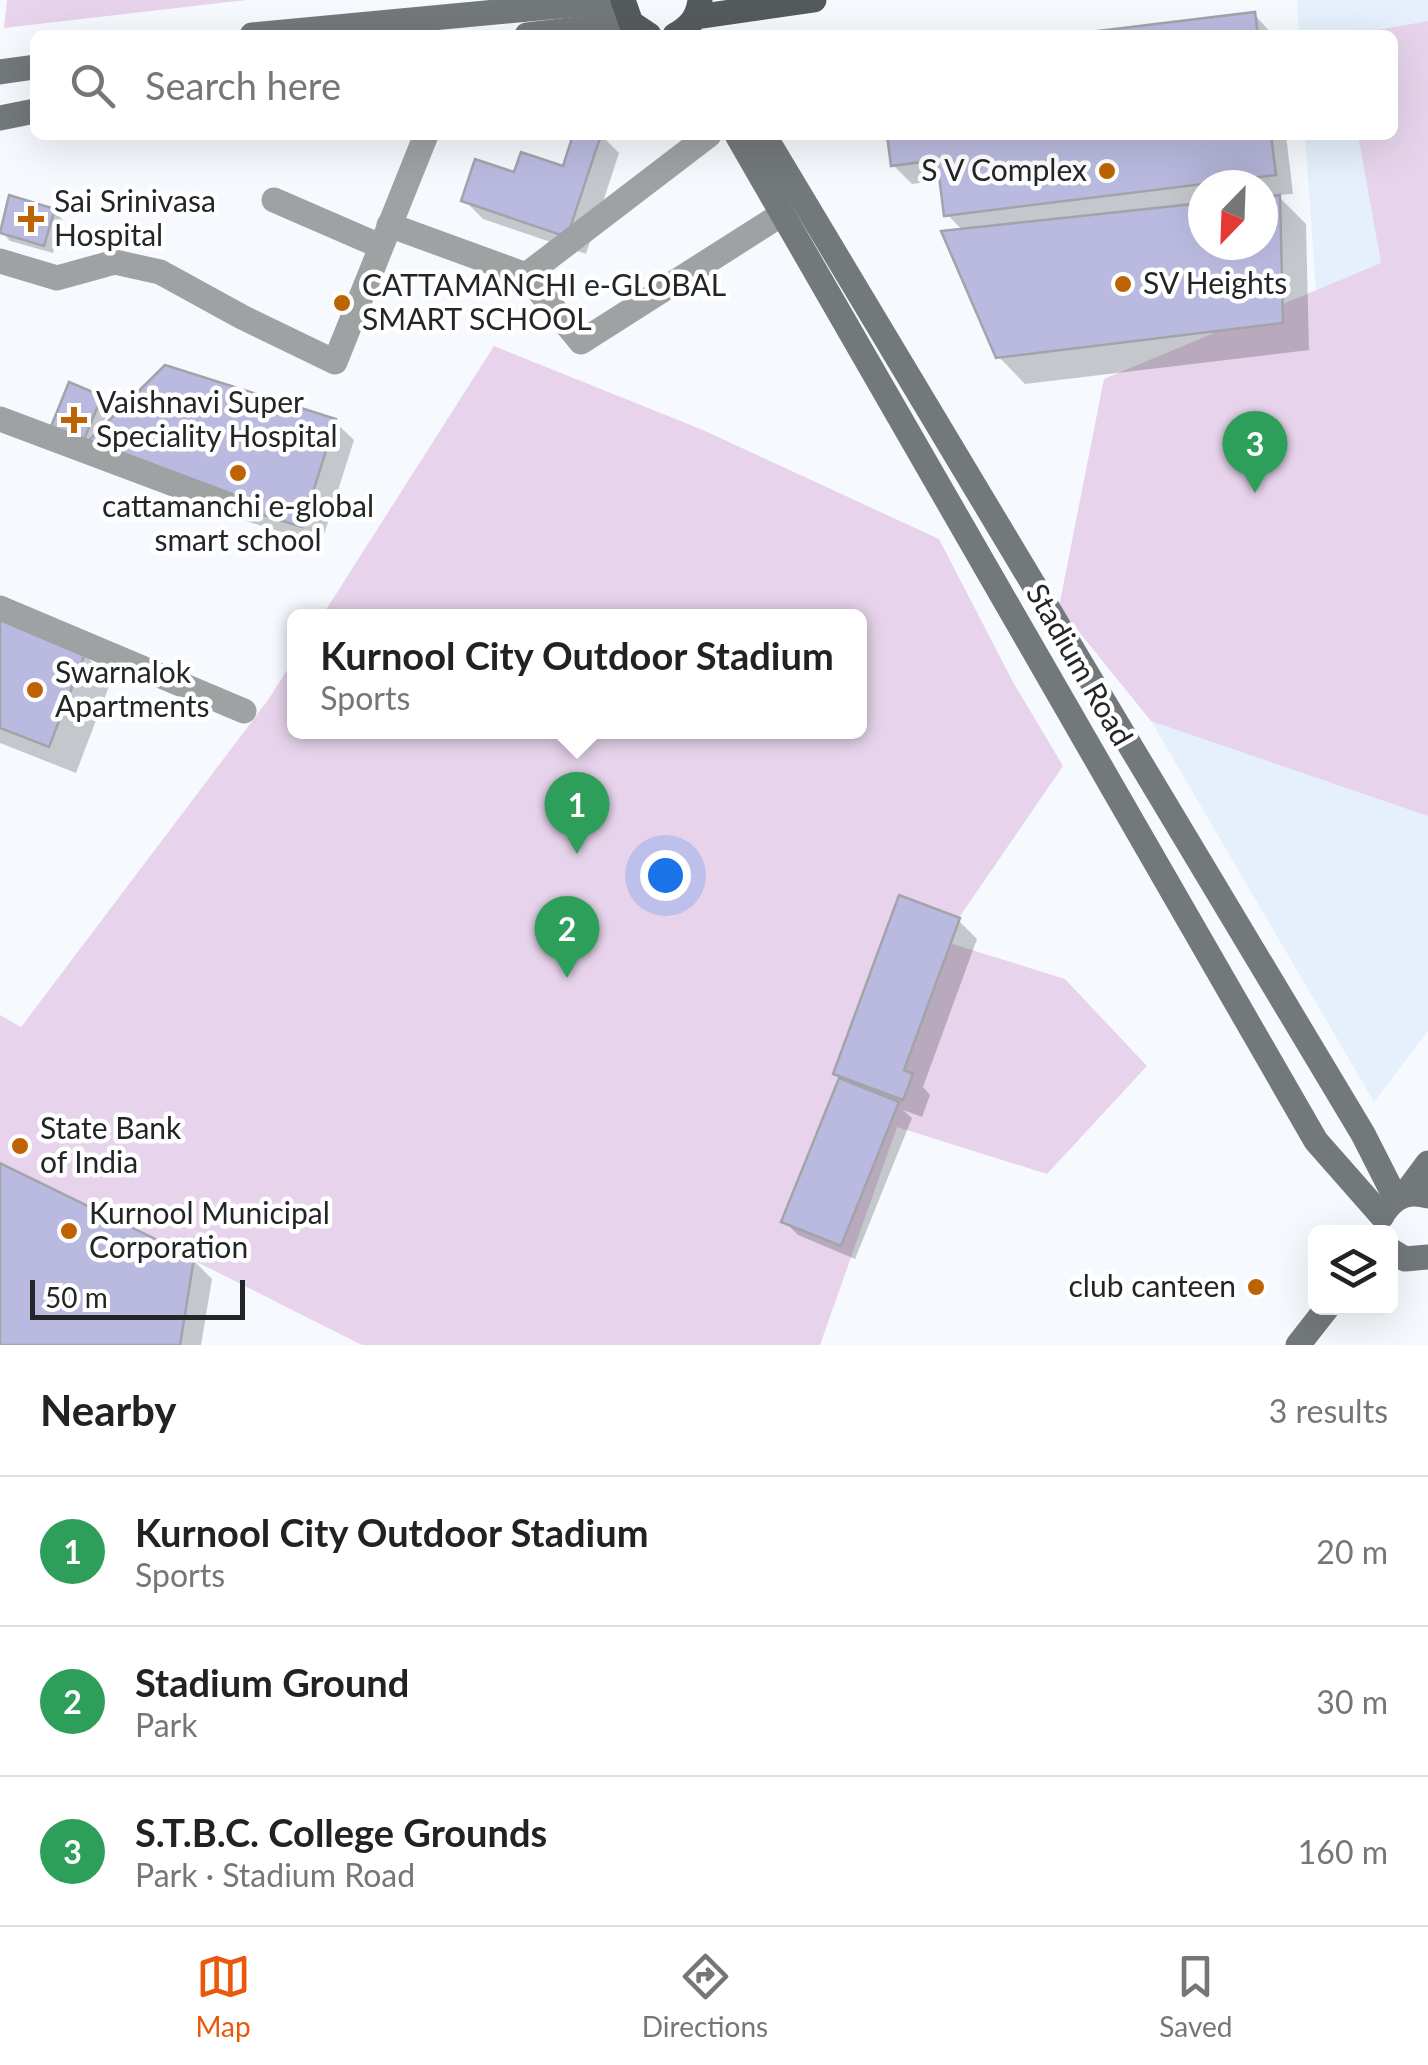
<!DOCTYPE html>
<meta charset="utf-8">
<style>
body{margin:0;font-family:Lato,sans-serif;background:#f6f6f6;color:#222}
.controls{position:absolute;right:30px;bottom:30px;display:grid;overflow:hidden;border-radius:15px;box-shadow:0 10px 40px #0002}
.controls button{width:90px;height:90px;display:grid;place-items:center;padding:0;border:0;border-bottom:2px solid #e0e0e0;background:#fff;color:#222;font:50px sans-serif}
.compass{position:absolute;left:1188px;top:170px;width:90px;height:90px;border-radius:50%;background:#fff;box-shadow:0 10px 40px #0002;rotate:203deg}
.scale{position:absolute;left:30px;bottom:25px;width:215px;box-sizing:border-box;padding-left:10px;border:5px solid #232527;border-top:0;font-size:28px;line-height:35px;white-space:nowrap;color:#232527;-webkit-text-stroke:8px #fff;paint-order:stroke}
.you{position:absolute;left:665px;top:875px;width:35px;height:35px;margin:-25px;border:8px solid #fff;border-radius:50%;background:#1a73e8;box-shadow:0 0 0 15px #1a73e833}
.badge{display:grid;place-items:center;width:65px;height:65px;border-radius:50%;background:#ea580c;color:#fff;font-size:32px;font-weight:700}
.pin{position:absolute;translate:-50% -82px;filter:drop-shadow(0 2px 5px #0008)}
.pin::after{content:'';position:absolute;top:52px;width:35px;height:30px;background:inherit;clip-path:polygon(0 0,100% 0,50% 100%)}
.popup{position:absolute;left:287px;top:609px;width:580px;height:130px;box-sizing:border-box;display:grid;place-content:center;border-radius:15px;background:#fff;filter:drop-shadow(0 2px 8px #0005);font-size:32px;white-space:nowrap;color:#767676}
.popup b{font-size:38px;color:#222}
.popup::after{content:'';position:absolute;left:50%;top:100%;margin-left:-20px;border:20px solid transparent;border-top-color:#fff}
.list{margin:0;padding:0;list-style:none}
h2{display:flex;justify-content:space-between;align-items:center;height:130px;margin:0;padding:0 40px;font-size:42px}
h2 small{font-size:32px;font-weight:400;color:#767676}
.list li{display:grid;grid-template-columns:65px 1fr auto;gap:30px;align-items:center;box-sizing:border-box;height:150px;padding:0 40px;border-top:2px solid #e0e0e0}
.list b{display:block;font-size:38px;white-space:nowrap}
.list p{margin:0;font-size:32px;white-space:nowrap;color:#767676}
.list em{font-size:32px;font-style:normal;color:#767676}
.icon{flex:none;width:55px;height:55px;fill:none;stroke:currentColor;stroke-width:2;stroke-linecap:round;stroke-linejoin:round}
.map{position:relative;flex:none;width:1428px;height:1345px;overflow:hidden}
.search{position:absolute;background:#fff;box-shadow:0 10px 40px #0002;left:30px;right:30px;top:30px;height:110px;display:flex;align-items:center;gap:25px;box-sizing:border-box;padding:0 35px;border-radius:15px;color:#767676;font-size:38px}
.sheet{height:580px;background:#fff}
nav{display:flex;justify-content:space-around;align-items:center;box-sizing:border-box;height:140px;border-top:2px solid #e0e0e0;background:#fff;font-size:28px;color:#767676}
nav a{display:grid;justify-items:center;gap:5px}
nav .on{color:#ea580c}
.map>svg:first-child{display:block}
.built{fill:#e5f0fc}
.green{fill:#e7d4ec}
.shadow{fill:#0003;fill-rule:evenodd}
.building{fill:#babae0;stroke:#a3a3aa;stroke-width:2.5}
.lines{fill:none;stroke-linecap:round;stroke-linejoin:round}
.street{stroke:#9ea2a3;stroke-width:25}
.secondary{stroke:#73787a;stroke-width:25}
.primary{stroke:#555b5d;stroke-width:25}
.poi-dot{fill:#bd6303;stroke:#fff;stroke-width:4}
.labels{text-anchor:middle;stroke-width:9;stroke-linejoin:round;paint-order:stroke}
.poi-label{font-size:30px;fill:#232527;stroke:#fff;text-anchor:start}
.street-label{font-size:30px;fill:#232527;stroke:#fff}
</style>
<div class="map">
<svg width="1428" height="1345" viewBox="0 0 1428 1345">
<rect width="100%" height="100%" fill="#f6faff"/>
<path class="built" d="M1297,0H1428V1031L1374,1102L1151,721L1059,607L1104,379L1316,291L1305,135H1393V35H1299Z"/>
<g class="green">
<path d="M7,0H246L4,28Z"/>
<path d="M1428,21V816L1151,721L1059,607L1104,379L1381,263L1358,135H1393V35H1349Z"/>
<path d="M494,346L703,430L939,539L1013,682L1063,766L943,941L1065,979L1147,1066L1047,1174L897,1127L820,1345H362L0,1163V1015L21,1027L268,700L294,659V732H860V616H322Z"/>
</g>
<g class="shadow">
<path d="M1254,14L1273,35H1086Z"/>
<path d="M576,135H601L619,153L586,254L483,219L464,200L516,176L564,169Z"/>
<path d="M890,135H1286L1293,194L1277,195L1306,224L1309,350L1025,384L998,356L964,232L947,214L942,180L912,184L893,165ZM1203,185H1263V245H1203Z"/>
<path d="M54,211L63,220L53,253L10,241L1,231Z"/>
<path d="M101,398L110,407L99,433L335,422L354,440L321,544L249,522L60,442Z"/>
<path d="M0,621L84,654L111,681L76,773L0,743Z"/>
<path d="M958,920L977,939L923,1087L930,1095L922,1117L903,1110L912,1118L855,1259L798,1235L784,1221L841,1078L836,1074Z"/>
<path d="M0,1166L193,1260L212,1279L201,1345H0Z"/>
</g>
<g class="building">
<path d="M1255,12L1258,35H1065Z"/>
<path d="M573,135H601L567,237L461,201L475,159L514,172L521,152L563,166Z"/>
<path d="M887,135H1271L1276,175L944,216L937,160L891,166Z"/>
<path d="M9,195L55,209L44,246L0,233Z"/>
<path d="M1280,195L1283,323L996,358L941,231L1203,203V245H1263V197Z"/>
<path d="M165,365L336,419L302,527L227,504L86,443Z"/>
<path d="M69,382L102,396L81,447L48,434Z"/>
<path d="M0,618L86,651L49,747L0,728Z"/>
<path d="M899,895L960,918L904,1070L913,1074L903,1100L833,1074Z"/>
<path d="M839,1078L899,1102L841,1246L781,1222Z"/>
<path d="M0,1163L194,1258L180,1345H0Z"/>
</g>
<g class="lines">
<g class="street">
<path d="M274,200L380,246"/>
<path d="M389,225L526,275L709,135"/>
<path d="M0,261L57,278L115,262L160,272L242,317L335,362L426,135"/>
<path d="M526,275L581,342L782,214"/>
<path d="M0,419L227,504"/>
<path d="M0,608L244,711"/>
</g>
<g class="secondary">
<path d="M252,35L623,0"/>
<path d="M527,35L631,23"/>
<path d="M0,72L35,67"/>
<path d="M0,118L35,111"/>
<path d="M737,135L1316,1141L1382,1216"/>
<path d="M764,135L1363,1134L1396,1199"/>
<path d="M1405,1194L1428,1163"/>
<path d="M1385,1211C1396,1195 1410,1191 1428,1196"/>
<path d="M1390,1250L1405,1259L1428,1257"/>
<path d="M1298,1345L1327,1308"/>
</g>
<g class="primary">
<path d="M623,0L631,23L649,35"/>
<path d="M696,17L814,0"/>
<path d="M675,35C690,27 698,17 700,0"/>
</g>
</g>
<g class="poi-dot">
<circle cx="1107" cy="171" r="10"/>
<path d="M26 204h10v10h10v10h-10v10h-10v-10h-10v-10h10z"/>
<circle cx="1123" cy="284" r="10"/>
<circle cx="342" cy="303" r="10"/>
<path d="M69 405h10v10h10v10h-10v10h-10v-10h-10v-10h10z"/>
<circle cx="238" cy="473" r="10"/>
<circle cx="35" cy="690" r="10"/>
<circle cx="20" cy="1146" r="10"/>
<circle cx="69" cy="1231" r="10"/>
<circle cx="1256" cy="1287" r="10"/>
</g>
<g class="labels">
<g class="poi-label">
<text x="1087" y="181" text-anchor="end">S V Complex</text>
<text x="54" y="212">Sai Srinivasa<tspan x="54" dy="34">Hospital</tspan></text>
<text x="1143" y="294">SV Heights</text>
<text x="362" y="296">CATTAMANCHI e-GLOBAL<tspan x="362" dy="34">SMART SCHOOL</tspan></text>
<text x="96" y="413">Vaishnavi Super<tspan x="96" dy="34">Speciality Hospital</tspan></text>
<text x="238" y="517" text-anchor="middle">cattamanchi e-global<tspan x="238" dy="34">smart school</tspan></text>
<text x="55" y="683">Swarnalok<tspan x="55" dy="34">Apartments</tspan></text>
<text x="40" y="1139">State Bank<tspan x="40" dy="34">of India</tspan></text>
<text x="89" y="1224">Kurnool Municipal<tspan x="89" dy="34">Corporation</tspan></text>
<text x="1236" y="1297" text-anchor="end">club canteen</text>
</g>
<g class="street-label">
<text transform="translate(1079 665) rotate(60)" y="10">Stadium Road</text>
</g>
</g>
</svg>
<div class="controls">
<button><svg class="icon" aria-label="layers" viewBox="0 0 24 24"><path d="M12 4l9 5-9 5-9-5zM3 14l9 5 9-5"/></svg></button>
</div>
<svg class="compass" viewBox="-18 -18 36 36"><path d="M0-13l5 13h-10z" fill="#e53935"/><path d="M0 13l5-13h-10z" fill="#767676"/></svg>
<div class="scale">50 m</div>
<div class="you"></div>
<div class="pin badge" style="left:577px;top:854px;background:#2e9e5b">1</div>
<div class="popup"><b>Kurnool City Outdoor Stadium</b>Sports</div>
<div class="pin badge" style="left:567px;top:978px;background:#2e9e5b">2</div>
<div class="pin badge" style="left:1255px;top:493px;background:#2e9e5b">3</div>
<div class="search"><svg class="icon" aria-label="search" viewBox="0 0 24 24"><circle cx="10" cy="10" r="6"/><path d="M15 15l6 6"/></svg>Search here</div>
</div>
<section class="sheet">
<h2>Nearby<small>3 results</small></h2>
<ul class="list">
<li><span class="badge" style="background:#2e9e5b">1</span><div><b>Kurnool City Outdoor Stadium</b><p>Sports</p></div><em>20 m</em></li>
<li><span class="badge" style="background:#2e9e5b">2</span><div><b>Stadium Ground</b><p>Park</p></div><em>30 m</em></li>
<li><span class="badge" style="background:#2e9e5b">3</span><div><b>S.T.B.C. College Grounds</b><p>Park · Stadium Road</p></div><em>160 m</em></li>
</ul>
</section>
<nav>
<a class="on"><svg class="icon" aria-label="map" viewBox="0 0 24 24"><path d="M3 6l6-2 6 2 6-2v14l-6 2-6-2-6 2zM9 4v14M15 6v14"/></svg>Map</a>
<a><svg class="icon" aria-label="directions" viewBox="0 0 24 24"><path d="M12 3l9 9-9 9-9-9zM9 14v-3h6M13 9l2 2-2 2"/></svg>Directions</a>
<a><svg class="icon" aria-label="saved" viewBox="0 0 24 24"><path d="M7 4h10v16l-5-4-5 4z"/></svg>Saved</a>
</nav>
